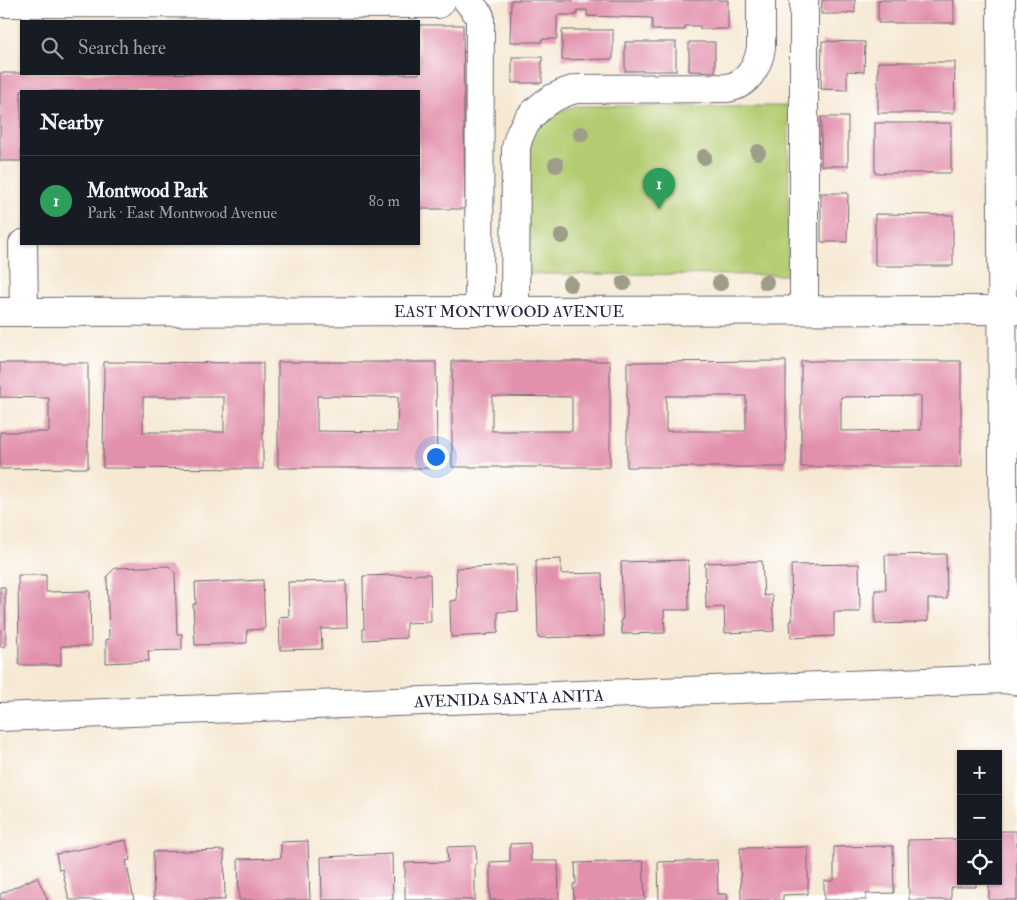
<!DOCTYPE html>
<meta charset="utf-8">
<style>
body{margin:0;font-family:"IM FELL Double Pica",serif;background:#20242c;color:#f1f3f6}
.controls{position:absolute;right:15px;bottom:15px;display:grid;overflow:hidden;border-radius:0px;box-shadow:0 1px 4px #0004}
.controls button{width:45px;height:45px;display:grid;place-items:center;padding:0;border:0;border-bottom:1px solid #363941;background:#171b24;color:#f1f3f6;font:25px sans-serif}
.you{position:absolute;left:435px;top:456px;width:18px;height:18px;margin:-12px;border:4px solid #fff;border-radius:50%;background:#1a73e8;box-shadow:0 0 0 8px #1a73e833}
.badge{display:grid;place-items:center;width:32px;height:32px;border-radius:50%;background:#0f766e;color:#fff;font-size:16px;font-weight:700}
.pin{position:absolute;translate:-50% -41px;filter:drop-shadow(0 1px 2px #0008)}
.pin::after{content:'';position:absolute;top:26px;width:18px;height:15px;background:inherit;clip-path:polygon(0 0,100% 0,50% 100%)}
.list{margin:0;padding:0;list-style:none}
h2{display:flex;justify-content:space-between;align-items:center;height:65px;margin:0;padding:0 20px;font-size:21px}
h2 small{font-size:16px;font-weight:400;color:#9ea1a6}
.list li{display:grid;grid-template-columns:32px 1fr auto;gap:15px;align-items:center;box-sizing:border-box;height:90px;padding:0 20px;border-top:1px solid #363941}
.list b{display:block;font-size:19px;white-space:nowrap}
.list p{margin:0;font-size:16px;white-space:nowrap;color:#9ea1a6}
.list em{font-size:16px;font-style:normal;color:#9ea1a6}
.icon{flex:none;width:28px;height:28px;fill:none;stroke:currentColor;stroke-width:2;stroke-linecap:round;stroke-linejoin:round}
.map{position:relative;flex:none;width:1017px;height:900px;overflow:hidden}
.search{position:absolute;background:#171b24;box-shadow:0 1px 4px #0004;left:20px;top:20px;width:400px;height:55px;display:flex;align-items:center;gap:12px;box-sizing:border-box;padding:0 18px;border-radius:0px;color:#9ea1a6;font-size:19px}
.panel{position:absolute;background:#171b24;box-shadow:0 1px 4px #0004;left:20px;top:90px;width:400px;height:155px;border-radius:0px}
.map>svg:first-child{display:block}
.green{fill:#b4cc71;stroke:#6b7756}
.building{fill:#e290ac;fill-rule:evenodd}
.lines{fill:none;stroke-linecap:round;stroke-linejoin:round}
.minor-casing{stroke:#6c6871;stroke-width:30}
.minor{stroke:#fff;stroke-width:28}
.tree{fill:#9d9d8a}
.labels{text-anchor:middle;stroke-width:4;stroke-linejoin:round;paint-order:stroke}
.street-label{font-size:16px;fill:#22223b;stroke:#fff}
</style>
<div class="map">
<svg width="1017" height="900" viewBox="0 0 1017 900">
<rect width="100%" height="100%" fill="#fff"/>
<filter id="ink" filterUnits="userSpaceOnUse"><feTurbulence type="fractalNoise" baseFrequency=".02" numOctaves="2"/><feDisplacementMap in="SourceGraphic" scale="10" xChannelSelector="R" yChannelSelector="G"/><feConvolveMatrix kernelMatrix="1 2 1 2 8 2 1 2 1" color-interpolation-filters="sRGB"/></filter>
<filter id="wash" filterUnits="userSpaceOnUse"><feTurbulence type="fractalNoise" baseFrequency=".0096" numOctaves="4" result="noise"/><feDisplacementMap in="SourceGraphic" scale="20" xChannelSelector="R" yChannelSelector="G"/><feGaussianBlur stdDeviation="1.12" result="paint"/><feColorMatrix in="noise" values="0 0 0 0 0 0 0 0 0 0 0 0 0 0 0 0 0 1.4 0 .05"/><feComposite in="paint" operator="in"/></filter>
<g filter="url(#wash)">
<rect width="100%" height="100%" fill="#f6e9d4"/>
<path class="green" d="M576,106H789L788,275L528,274L529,145C534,125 557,110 576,106Z"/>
<g id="blocks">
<g class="building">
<path d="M511,0H728V29H700V26H685V30H652V18L587,16V10H577V15H557V39H542V42H510Z"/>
<path d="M822,0H855V13L848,12V14H821Z"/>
<rect x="878" y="0" width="76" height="23"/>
<path d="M419,25H463L465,209H419V91H21V161H0V73L419,74Z"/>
<path d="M562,30H613V59L562,60Z"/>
<path d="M822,41L865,42L864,72L847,71V90L821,89Z"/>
<rect x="625" y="42" width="51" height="29"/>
<path d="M689,42H715V72L689,71Z"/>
<rect x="512" y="57" width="30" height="26"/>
<path d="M878,62H955L954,113H878Z"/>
<rect x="821" y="117" width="27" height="49"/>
<rect x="875" y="123" width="76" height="50"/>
<path d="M821,193H848L847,242H821Z"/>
<path d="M875,214L953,215V266H875Z"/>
<path d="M452,361H610V467H452ZM492,396L572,397V431H492Z"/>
<path d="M786,361V467H627V362ZM666,396H746V431H666Z"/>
<path d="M801,361H961V467H801ZM921,396V430L841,431V397Z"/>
<path d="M104,362L263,363V469L103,468ZM143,397H224V432H143Z"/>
<path d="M278,362H436L437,468H278ZM317,396L398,397L397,432L317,431Z"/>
<path d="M0,363H88V468L0,469V432H49V398L0,397Z"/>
<path d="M946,554L947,599H928V621L916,622V623L875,624V590H886L885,555Z"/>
<path d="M561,559V574L602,573L604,636L538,638L536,560Z"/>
<path d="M688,560L689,610H664L665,633L622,634L621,619H623L621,562Z"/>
<path d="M762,561L764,596L772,595L774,631L725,633L724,607L706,608L705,563Z"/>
<path d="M859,564L860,612H834V636L791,638L790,621H792L791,565Z"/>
<path d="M516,565L518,611L498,612V633L487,634V635L451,637L450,601L457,600L456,568Z"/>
<path d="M169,566L175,573L177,634H182V650L148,651L149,661L106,663V640L109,639L107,576L115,568Z"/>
<path d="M430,574L431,622L406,623V638L363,640V629H364L363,576Z"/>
<path d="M18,575H46V592L90,591L91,646H61V665H19Z"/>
<path d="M263,580L265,629L247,630V643L195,645L193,604H196L195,583Z"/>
<path d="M346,581L347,628L321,629L322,649L280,650L279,617L289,616L288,582Z"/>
<path d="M0,587H5L6,646L0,647Z"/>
<path d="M998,831H1016L1017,846V900H989V881H998Z"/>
<path d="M961,839V881H976V887H951V900H909L908,840Z"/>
<path d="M126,840L130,860L126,861L134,900H69L62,869L59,870L56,854Z"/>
<path d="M308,841L310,900H239L238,859L281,858V842Z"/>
<path d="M530,843L531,861H558L559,900H490V862L510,861V844Z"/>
<path d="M476,846L477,864H475V900H405V863L448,862L447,847Z"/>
<path d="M893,846L894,893L866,894V900H824V881H834V847Z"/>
<path d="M808,847V894L783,895V900H741L740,848Z"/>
<path d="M224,850L225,900H154L153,852Z"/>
<path d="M392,854L393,900H322L321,857Z"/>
<path d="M717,860L718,894H727L728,900H659L658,862Z"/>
<path d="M643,861L645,900H574L573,884H576L575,863Z"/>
<path d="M37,877L48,900H0V894Z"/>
</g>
</g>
</g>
<g filter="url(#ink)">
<use href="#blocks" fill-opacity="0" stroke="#6c6871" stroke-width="1"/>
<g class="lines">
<defs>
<g id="minor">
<path d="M467,0L480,16L479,311"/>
<path d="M1001,0L1004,679"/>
<path d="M0,3L438,4L442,0"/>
<path d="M23,244L24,312"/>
<path d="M804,310V0"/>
<path d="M515,311L516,148C521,118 547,96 576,89L727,88C747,85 758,67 761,48V0"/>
<path d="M0,312L1017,310"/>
<path d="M0,717L1004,679L1017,681"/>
</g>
</defs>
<use href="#minor" class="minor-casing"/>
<use href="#minor" class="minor"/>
</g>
<g class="tree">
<circle cx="581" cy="134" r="8"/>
<circle cx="758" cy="152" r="8"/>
<circle cx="704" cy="157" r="8"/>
<circle cx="556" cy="165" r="8"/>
<circle cx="562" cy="236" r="8"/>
<circle cx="766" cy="282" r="8"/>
<circle cx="624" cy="283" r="8"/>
<circle cx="720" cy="283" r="8"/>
<circle cx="570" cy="284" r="8"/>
</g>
</g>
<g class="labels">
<g class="street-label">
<text x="509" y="317">EAST MONTWOOD AVENUE</text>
<text transform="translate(509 698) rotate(-2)" y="6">AVENIDA SANTA ANITA</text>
</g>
</g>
</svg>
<div class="controls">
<button>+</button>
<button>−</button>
<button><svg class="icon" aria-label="locate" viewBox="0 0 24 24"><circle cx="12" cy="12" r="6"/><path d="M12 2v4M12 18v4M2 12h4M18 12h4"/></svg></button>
</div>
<div class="you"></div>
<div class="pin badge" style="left:659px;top:209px;background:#2e9e5b">1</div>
<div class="search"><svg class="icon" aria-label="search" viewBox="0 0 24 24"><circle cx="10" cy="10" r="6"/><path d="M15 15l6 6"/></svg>Search here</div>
<section class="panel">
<h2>Nearby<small></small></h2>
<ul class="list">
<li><span class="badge" style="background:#2e9e5b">1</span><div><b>Montwood Park</b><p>Park · East Montwood Avenue</p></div><em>80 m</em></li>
</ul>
</section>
</div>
